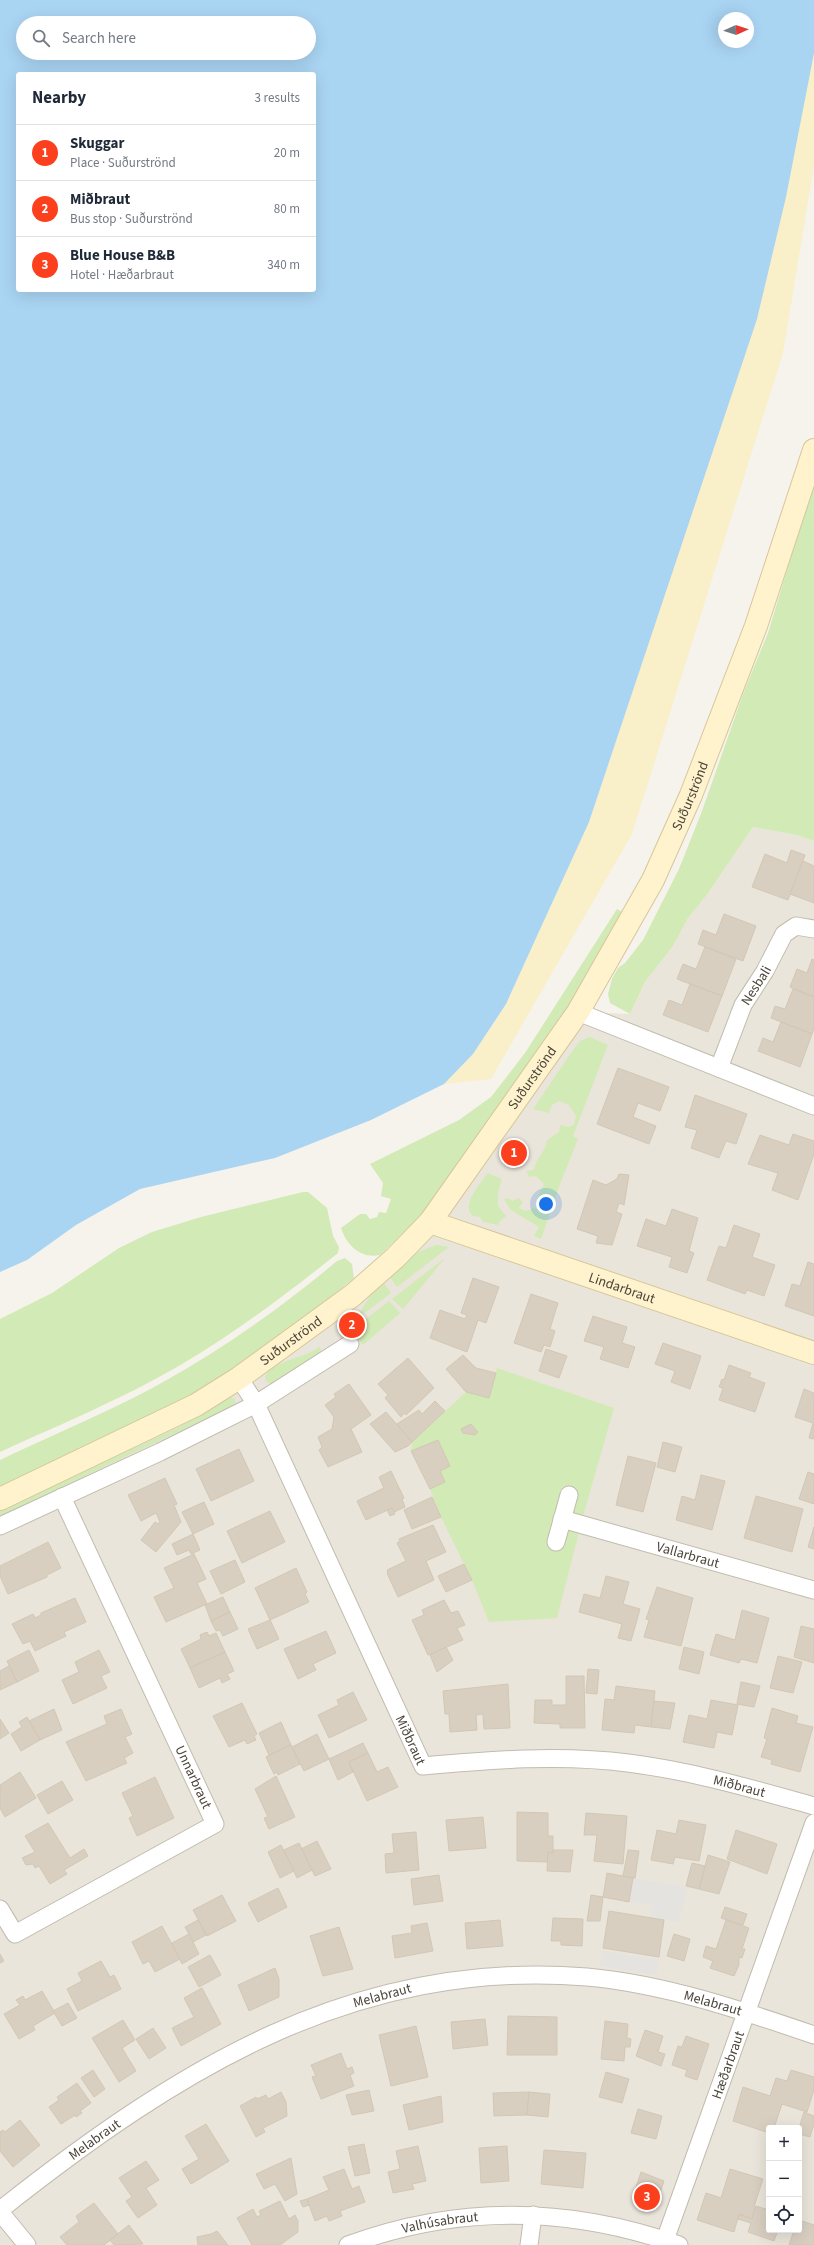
<!DOCTYPE html>
<meta charset="utf-8">
<style>
body{margin:0;font-family:"Source Sans 3",sans-serif;background:#f6f6f7;color:#1f2937}
.controls{position:absolute;right:12px;bottom:12px;display:grid;overflow:hidden;border-radius:4px;box-shadow:0 4px 16px #0002}
.controls button{width:36px;height:36px;display:grid;place-items:center;padding:0;border:0;border-bottom:1px solid #e0e1e3;background:#fff;color:#1f2937;font:20px sans-serif}
.compass{position:absolute;left:718px;top:12px;width:36px;height:36px;border-radius:50%;background:#fff;box-shadow:0 4px 16px #0002;rotate:87deg}
.you{position:absolute;left:546px;top:1204px;width:14px;height:14px;margin:-10px;border:3px solid #fff;border-radius:50%;background:#1a73e8;box-shadow:0 0 0 6px #1a73e833}
.badge{display:grid;place-items:center;width:26px;height:26px;border-radius:50%;background:#fc3f1d;color:#fff;font-size:13px;font-weight:700}
.pin{position:absolute;translate:-50% -50%;border:2px solid #fff;box-shadow:0 1px 4px #0006}
.list{margin:0;padding:0;list-style:none}
h2{display:flex;justify-content:space-between;align-items:center;height:52px;margin:0;padding:0 16px;font-size:17px}
h2 small{font-size:13px;font-weight:400;color:#747a83}
.list li{display:grid;grid-template-columns:26px 1fr auto;gap:12px;align-items:center;box-sizing:border-box;height:56px;padding:0 16px;border-top:1px solid #e0e1e3}
.list b{display:block;font-size:15px;white-space:nowrap}
.list p{margin:0;font-size:13px;white-space:nowrap;color:#747a83}
.list em{font-size:13px;font-style:normal;color:#747a83}
.icon{flex:none;width:22px;height:22px;fill:none;stroke:currentColor;stroke-width:2;stroke-linecap:round;stroke-linejoin:round}
.map{position:relative;flex:none;width:814px;height:2245px;overflow:hidden}
.search{position:absolute;background:#fff;box-shadow:0 4px 16px #0002;left:16px;top:16px;width:300px;height:44px;display:flex;align-items:center;gap:10px;box-sizing:border-box;padding:0 14px;border-radius:22px;color:#747a83;font-size:15px}
.panel{position:absolute;background:#fff;box-shadow:0 4px 16px #0002;left:16px;top:72px;width:300px;height:220px;border-radius:4px}
.map>svg:first-child{display:block}
.residential{fill:#eae5da;fill-rule:evenodd}
.green{fill:#d2eab5}
.sand{fill:#f9efc9}
.parking{fill:#e5e3e0}
.water{fill:#a9d4f2;fill-rule:evenodd}
.building{fill:#d8cfc1;stroke:#d3c7b4}
.lines{fill:none;stroke-linecap:round;stroke-linejoin:round}
.street-casing{stroke:#c2bbae;stroke-width:19}
.secondary-casing{stroke:#d6c79b;stroke-width:24}
.street{stroke:#fff;stroke-width:17}
.secondary{stroke:#fff3cd;stroke-width:22}
.labels{text-anchor:middle;stroke-width:3;stroke-linejoin:round;paint-order:stroke}
.street-label{font-size:14px;fill:#4b4439;stroke:#fff}
</style>
<div class="map">
<svg width="814" height="2245" viewBox="0 0 814 2245">
<rect width="100%" height="100%" fill="#f6f3ec"/>
<path class="residential" d="M753,827L797,835L814,841V2245H0V1499L383,1269L578,1012L630,1014L645,982L673,946L688,918L706,896ZM769,2128H799V2230H769Z"/>
<g class="green">
<path d="M814,481V841L797,835L753,827L706,896L688,918L673,946L645,982L630,1014L610,1003L608,994L612,979L618,968L625,963L643,940L679,869L702,811L743,694L768,633Z"/>
<path d="M617,909L624,913L571,1006L425,1213L380,1255C361,1259 347,1246 341,1228L360,1214H366L370,1219L377,1217L379,1212L386,1213L391,1199L381,1196L383,1183L370,1164L459,1120L491,1097L525,1053Z"/>
<path d="M590,1037L608,1045L573,1136L578,1139L560,1184L541,1239L534,1236L539,1227L511,1210L504,1199L508,1198L512,1201L519,1198L523,1203L518,1208L526,1211L541,1205L537,1206V1199L544,1184L536,1176L529,1177L526,1171L534,1170C535,1158 546,1153 547,1140L559,1132L560,1125L570,1127L574,1124L576,1116L569,1105L559,1101L552,1105L549,1113L533,1109L573,1050L580,1041Z"/>
<path d="M488,1173L502,1179L498,1192V1206L506,1216L499,1222V1225L483,1222L480,1217L473,1216C460,1205 481,1183 488,1173Z"/>
<path d="M303,1192H308L327,1208L333,1236L339,1247L338,1253C278,1301 215,1348 146,1384C98,1409 48,1430 0,1452V1319L52,1293L119,1248L152,1232L201,1217Z"/>
<path d="M436,1245L449,1247L397,1287L390,1277L418,1252Z"/>
<path d="M345,1258L352,1264L354,1278L299,1324L199,1392L0,1488V1460C52,1435 106,1413 156,1386C220,1351 281,1308 337,1261Z"/>
<path d="M445,1258L403,1309L392,1299Z"/>
<path d="M384,1283L391,1293L355,1320L372,1293Z"/>
<path d="M389,1301L400,1313L363,1345L352,1330Z"/>
<path d="M319,1347L322,1352L276,1383L272,1385L267,1382L265,1377C275,1359 304,1359 319,1347Z"/>
<path d="M497,1368L614,1408L585,1509L557,1618L489,1622L472,1580L441,1517L430,1489L445,1482L440,1471L450,1466L438,1440L411,1451L412,1442L466,1392L489,1398Z"/>
<path d="M228,1397L235,1399V1405L0,1516V1511L177,1428Z"/>
</g>
<path class="sand" d="M814,51V165L783,353L632,834L491,1079L444,1084L473,1054L506,1004L589,822L642,663Z"/>
<g class="parking">
<path d="M633,1878L688,1887L679,1922L650,1918L652,1906L629,1902Z"/>
<path d="M602,1951L659,1960L656,1975L600,1966Z"/>
</g>
<path class="water" d="M0,0H814V53L786,197L757,319L589,822L506,1004L473,1054L444,1084L371,1120L275,1158L140,1189L76,1225L27,1260L0,1272ZM724,18H748V42H724ZM23,23H309V53H23ZM18,74H314V290H18Z"/>
<g class="building">
<path d="M791,850L805,855L788,900L752,887L765,854L787,863Z"/>
<path d="M803,861L814,866V903L790,894Z"/>
<path d="M724,914L756,926L743,961L698,944L703,930L716,935Z"/>
<path d="M705,947L736,959L722,996L677,979L683,964L696,969Z"/>
<path d="M812,959L814,960V997L790,987L797,969L807,973Z"/>
<path d="M690,984L722,996L708,1032L663,1015L669,1000L682,1005Z"/>
<path d="M793,989L814,997V1028L812,1034L771,1018L775,1006L785,1009Z"/>
<path d="M781,1022L812,1034L800,1067L758,1051L763,1038L773,1042Z"/>
<path d="M618,1068L669,1087L660,1111L638,1103L633,1117L656,1126L649,1144L597,1124Z"/>
<path d="M695,1095L747,1114L736,1144L726,1141L719,1158L691,1148L697,1130L685,1127Z"/>
<path d="M793,1134L814,1141V1154L798,1200L772,1190L778,1173L748,1164L760,1135L789,1145Z"/>
<path d="M619,1174L629,1175L624,1205L619,1203L616,1212L622,1214L612,1245L596,1243L598,1236L577,1229L593,1180L606,1185L617,1179Z"/>
<path d="M672,1209L698,1218L689,1251L694,1253L687,1273L669,1267L672,1257L637,1246L646,1219L666,1226Z"/>
<path d="M734,1225L760,1234L752,1257L775,1265L764,1296L747,1290L745,1294L707,1280L719,1246L726,1248Z"/>
<path d="M808,1262L814,1264V1316L785,1306L792,1284L800,1286Z"/>
<path d="M473,1278L499,1287L486,1323L478,1320L467,1352L430,1338L440,1310L465,1319L467,1315L461,1313Z"/>
<path d="M531,1294L558,1303L550,1329L555,1331L550,1347L544,1345L541,1352L514,1343Z"/>
<path d="M593,1316L627,1327L622,1343L635,1347L628,1368L600,1359L604,1347L584,1341Z"/>
<path d="M663,1343L701,1356L690,1389L671,1382L675,1371L655,1364Z"/>
<path d="M546,1349L567,1356L559,1378L539,1371Z"/>
<path d="M463,1355L476,1368L496,1373L489,1398L466,1392L446,1369Z"/>
<path d="M408,1358L434,1388L406,1415L404,1413L401,1417L385,1398L388,1395L378,1384Z"/>
<path d="M729,1365L751,1373L749,1377L765,1383L755,1412L719,1400L723,1388L719,1387L722,1379L724,1380Z"/>
<path d="M349,1384L371,1415L351,1429L362,1452L328,1467L319,1450L322,1447L318,1437L332,1429L334,1417L325,1405L336,1397L334,1394Z"/>
<path d="M804,1389L814,1393V1439L809,1438L813,1423L795,1417Z"/>
<path d="M435,1401L445,1411L412,1442L397,1424L419,1410L422,1414Z"/>
<path d="M386,1412L412,1442L408,1446L395,1452L370,1424Z"/>
<path d="M471,1424L478,1432L475,1435L463,1433L461,1429Z"/>
<path d="M438,1440L450,1466L440,1471L445,1482L430,1489L411,1451Z"/>
<path d="M663,1442L682,1447L675,1472L657,1467Z"/>
<path d="M239,1449L254,1481L211,1501L196,1469Z"/>
<path d="M628,1456L656,1463L643,1512L616,1505Z"/>
<path d="M391,1471L404,1498L402,1499L405,1507L394,1512L392,1508L366,1520L357,1501L384,1488L379,1477Z"/>
<path d="M808,1472L814,1474V1504L799,1499Z"/>
<path d="M701,1475L725,1481L712,1530L676,1520L682,1496L695,1500Z"/>
<path d="M165,1478L177,1504L174,1505L181,1522L156,1552L141,1540L155,1522L158,1524L160,1522L156,1513L141,1521L128,1495Z"/>
<path d="M756,1496L803,1509L792,1552L744,1538Z"/>
<path d="M432,1497L441,1517L412,1529L404,1510Z"/>
<path d="M204,1502L214,1524L193,1534L182,1512Z"/>
<path d="M392,1508L395,1514L390,1516L387,1510Z"/>
<path d="M270,1511L285,1542L242,1563L227,1531Z"/>
<path d="M433,1525L446,1552L426,1561L434,1580L398,1597L387,1573L388,1572L387,1570L406,1561L397,1543L400,1541L399,1539Z"/>
<path d="M814,1527V1549L808,1547Z"/>
<path d="M193,1534L200,1550L191,1554L189,1550L177,1555L172,1544Z"/>
<path d="M48,1542L61,1568L47,1575V1577L8,1594L0,1576V1566Z"/>
<path d="M194,1554L206,1579L197,1583L207,1604L166,1622L154,1597L174,1588L164,1568Z"/>
<path d="M235,1560L245,1582L221,1594L210,1571Z"/>
<path d="M464,1564L472,1580L446,1592L438,1576Z"/>
<path d="M296,1568L307,1592L305,1594L309,1602L270,1620L255,1588Z"/>
<path d="M606,1576L629,1582L623,1604L640,1609L631,1641L618,1638L622,1624L579,1612L584,1594L600,1598Z"/>
<path d="M657,1587L693,1598L681,1646L644,1637L649,1620L646,1619Z"/>
<path d="M223,1597L230,1612L211,1621L205,1605Z"/>
<path d="M75,1598L86,1622L64,1632L66,1636L35,1651L30,1641L23,1644L12,1624L33,1614L35,1618L41,1615V1613Z"/>
<path d="M444,1600L451,1613L458,1611L465,1625L457,1628L463,1640L428,1655L412,1620L424,1615L422,1610Z"/>
<path d="M742,1610L769,1618L757,1663L741,1659L739,1663L710,1655L716,1634L735,1640Z"/>
<path d="M230,1612L238,1629L223,1636L220,1630L216,1631L211,1621Z"/>
<path d="M270,1620L279,1639L257,1649L248,1629Z"/>
<path d="M801,1626L814,1629V1663L794,1657Z"/>
<path d="M326,1631L336,1653L313,1664L316,1670L298,1679L284,1649Z"/>
<path d="M207,1632L209,1636L216,1633L225,1652L190,1668L181,1649L201,1639L200,1635Z"/>
<path d="M446,1647L453,1660L437,1672L430,1655Z"/>
<path d="M684,1647L704,1652L699,1674L679,1669Z"/>
<path d="M29,1650L39,1671L17,1682L7,1661Z"/>
<path d="M99,1650L110,1672L101,1676L107,1688L73,1704L62,1680L79,1672L75,1662Z"/>
<path d="M225,1652L234,1671L227,1674L230,1679L222,1683L220,1678L199,1688L190,1668Z"/>
<path d="M778,1656L802,1662L793,1693L770,1688Z"/>
<path d="M9,1666L17,1682L0,1690V1671Z"/>
<path d="M588,1669L599,1670L597,1694L586,1693Z"/>
<path d="M566,1676H584L585,1728H560V1724L534,1723L535,1700H552V1705H566Z"/>
<path d="M741,1682L760,1686L754,1707L737,1704Z"/>
<path d="M508,1684L510,1728L484,1729L483,1714L476,1715L477,1730L450,1732L449,1714H445L443,1691Z"/>
<path d="M616,1686L655,1691L651,1727L635,1725L634,1733L602,1730L605,1699L614,1700Z"/>
<path d="M353,1692L367,1720L329,1738L318,1715L339,1705L337,1700Z"/>
<path d="M711,1700L738,1705L732,1735L717,1732L714,1748L683,1742L689,1715L707,1719Z"/>
<path d="M654,1701L675,1703L670,1729L651,1727Z"/>
<path d="M242,1703L257,1734L254,1736L256,1740L247,1744L245,1740L229,1747L213,1716Z"/>
<path d="M772,1708L798,1716L796,1723L813,1727L800,1772L771,1764L772,1760L761,1757L767,1739L764,1738Z"/>
<path d="M54,1709L62,1730L40,1740L29,1721Z"/>
<path d="M121,1709L132,1734L125,1737L133,1753L124,1758L127,1763L86,1781L66,1742L107,1724L104,1716Z"/>
<path d="M27,1717L40,1740L21,1751L11,1734L22,1727L19,1722Z"/>
<path d="M0,1719L9,1733L0,1739Z"/>
<path d="M281,1722L291,1745L269,1755L259,1733Z"/>
<path d="M317,1734L329,1759L304,1771L292,1747Z"/>
<path d="M363,1743L368,1753L349,1762L353,1772L338,1780L329,1759Z"/>
<path d="M291,1745L300,1764L278,1775L277,1772L274,1774L266,1757Z"/>
<path d="M368,1753L377,1772L388,1767L398,1787L367,1801L349,1762Z"/>
<path d="M20,1772L36,1798L5,1817L0,1808V1785Z"/>
<path d="M276,1776L295,1817L269,1829L264,1818L268,1817L255,1789Z"/>
<path d="M155,1777L174,1818L137,1836L129,1818L133,1816L122,1793Z"/>
<path d="M62,1781L73,1800L48,1814L37,1795Z"/>
<path d="M517,1812L548,1813V1836H553V1853L548,1852V1862L517,1861Z"/>
<path d="M586,1813L627,1816L623,1864L594,1861L597,1835H584Z"/>
<path d="M483,1817L486,1848L449,1851L446,1820Z"/>
<path d="M679,1820L706,1825L699,1861L675,1857L673,1864L651,1860L657,1830L676,1834Z"/>
<path d="M48,1823L70,1858L84,1849L88,1856L64,1870L67,1874L50,1884L39,1866L35,1868L33,1864L26,1865L22,1858L35,1852L25,1836Z"/>
<path d="M736,1830L777,1844L767,1874L727,1859Z"/>
<path d="M416,1832L419,1870L386,1873L385,1854L394,1853L392,1834Z"/>
<path d="M317,1841L331,1869L315,1876L301,1849Z"/>
<path d="M299,1843L312,1870L297,1878L284,1850Z"/>
<path d="M281,1845L294,1871L280,1878L268,1852Z"/>
<path d="M553,1850H573L570,1872L547,1871L548,1852L553,1853Z"/>
<path d="M628,1850L639,1851L635,1878L623,1876Z"/>
<path d="M708,1855L730,1862L719,1894L699,1889Z"/>
<path d="M692,1863L705,1866L699,1889L686,1886Z"/>
<path d="M607,1873L633,1878L629,1902L603,1897Z"/>
<path d="M439,1875L443,1901L414,1905L411,1879Z"/>
<path d="M278,1888L287,1907L258,1922L248,1903Z"/>
<path d="M222,1895L236,1921L207,1936L193,1910Z"/>
<path d="M591,1895L603,1897L600,1921H587Z"/>
<path d="M725,1907L747,1914L743,1925L721,1918Z"/>
<path d="M609,1911L664,1920L659,1957L603,1948Z"/>
<path d="M553,1918L583,1919L582,1946L561,1945V1941H551Z"/>
<path d="M198,1920L206,1935L193,1942L185,1927Z"/>
<path d="M500,1920L503,1946L467,1949L465,1923Z"/>
<path d="M726,1920L749,1928L742,1949H745L742,1958L739,1957V1965L734,1976L710,1968L713,1961L703,1957L706,1946L716,1949Z"/>
<path d="M427,1923L433,1951L395,1958L392,1936L412,1933L411,1926Z"/>
<path d="M162,1926L180,1959L155,1972L149,1961L143,1964L132,1942Z"/>
<path d="M339,1927L353,1969L323,1976L310,1936Z"/>
<path d="M189,1934L199,1954L182,1964L172,1943Z"/>
<path d="M674,1934L690,1939L684,1961L667,1956Z"/>
<path d="M0,1954L4,1961L0,1963Z"/>
<path d="M210,1955L221,1975L199,1987L188,1967Z"/>
<path d="M101,1961L110,1977L114,1975L121,1989L78,2011L67,1989L82,1981L78,1973Z"/>
<path d="M275,1968L279,1979V1997L249,2011L238,1985Z"/>
<path d="M202,1988L221,2024L181,2046L172,2028L194,2017L184,1998Z"/>
<path d="M42,1991L55,2013L33,2026L35,2030L19,2039L4,2014L20,2005L16,2000L23,1996L25,2000Z"/>
<path d="M68,2003L77,2018L62,2026L53,2011Z"/>
<path d="M508,2016L557,2017V2055H507Z"/>
<path d="M485,2019L488,2045L453,2049L451,2022Z"/>
<path d="M123,2020L135,2040L122,2048L136,2071L119,2082L92,2038Z"/>
<path d="M605,2021L628,2024L627,2038L631,2039L630,2047H625L624,2061L601,2059Z"/>
<path d="M416,2026L428,2077L391,2086L379,2035Z"/>
<path d="M153,2028L166,2048L149,2059L136,2039Z"/>
<path d="M645,2030L663,2036L658,2052L665,2054L661,2066L636,2056Z"/>
<path d="M686,2036L709,2044L697,2080L685,2076L687,2070L672,2065L678,2046L682,2047Z"/>
<path d="M341,2053L347,2069L352,2067L354,2073L350,2075L354,2086L321,2099L312,2077L316,2076L311,2065Z"/>
<path d="M93,2070L105,2089L94,2097L81,2078Z"/>
<path d="M791,2070L814,2077V2090L807,2112L782,2104L774,2128H769V2133L733,2121L743,2087L770,2096L776,2078L787,2081Z"/>
<path d="M606,2072L629,2079L622,2103L599,2097Z"/>
<path d="M77,2083L91,2103L80,2111L82,2113L76,2117L75,2115L61,2124L49,2107L59,2100L57,2097Z"/>
<path d="M369,2090L374,2111L352,2115L346,2095Z"/>
<path d="M281,2092L286,2102L287,2116L263,2128L265,2132L256,2137L240,2106L256,2097L257,2099L266,2095L268,2099Z"/>
<path d="M529,2092L527,2115L494,2116L493,2093Z"/>
<path d="M529,2092L550,2094L548,2117L527,2115Z"/>
<path d="M441,2096L443,2122L409,2130L403,2105Z"/>
<path d="M638,2109L662,2116L656,2139L631,2133Z"/>
<path d="M804,2112L814,2116V2124L810,2137L799,2134V2128Z"/>
<path d="M20,2120L40,2145L13,2167L0,2151V2132L3,2130L5,2132Z"/>
<path d="M206,2124L229,2161L191,2184L182,2169L199,2159L185,2136Z"/>
<path d="M364,2144L370,2173L355,2176L348,2147Z"/>
<path d="M418,2146L426,2181L412,2184L414,2189L393,2193L388,2172L400,2169L396,2151Z"/>
<path d="M507,2146L509,2181L481,2183L479,2148Z"/>
<path d="M544,2150L586,2153L583,2188L541,2184Z"/>
<path d="M291,2158L297,2194L285,2201L275,2184L264,2189L256,2174Z"/>
<path d="M146,2161L159,2180L146,2188L157,2205L138,2218L126,2201L132,2197L119,2178Z"/>
<path d="M344,2169L352,2189L359,2186L365,2202L340,2211L342,2216L329,2221L327,2216L315,2221L307,2199L329,2190L323,2177Z"/>
<path d="M730,2169L763,2179L754,2207L756,2208L752,2219L739,2214L734,2232L697,2220L706,2193L721,2198Z"/>
<path d="M641,2172L664,2181L655,2207L632,2199Z"/>
<path d="M307,2199L309,2205L303,2207L300,2201Z"/>
<path d="M280,2201L289,2219L295,2215L298,2221V2232L280,2245H252L237,2218L253,2209L257,2217L261,2215L259,2211Z"/>
<path d="M94,2203L118,2234L104,2245H67L60,2237L79,2222L76,2216Z"/>
<path d="M756,2206L769,2210V2230H778L774,2241L748,2232L751,2223L738,2219L739,2214L752,2219Z"/>
<path d="M799,2220L814,2225V2245H789L794,2230H799Z"/>
<path d="M129,2225L143,2244L114,2245L110,2240Z"/>
<path d="M217,2231L228,2245H198L197,2237L211,2234Z"/>
</g>
<g class="lines">
<defs>
<g id="street">
<path d="M578,1012L814,1106"/>
<path id="s1" d="M719,1068L743,1005L765,971L784,934L796,926L814,929"/>
<path id="s2" d="M239,1378L256,1404L423,1766C491,1760 560,1754 628,1763C692,1771 753,1789 814,1806"/>
<path id="s3" d="M562,1519L814,1590"/>
<path d="M0,1526L160,1452L256,1404L350,1344"/>
<path d="M556,1542L569,1495"/>
<path d="M0,1909L15,1934L215,1824L62,1497"/>
<path id="s4" d="M0,2210C176,2071 353,1958 587,1977C664,1984 741,2010 814,2035"/>
<path d="M0,2212L27,2245"/>
<path id="s5" d="M665,2240L814,1823"/>
<path id="s6" d="M348,2245C459,2204 568,2206 679,2245"/>
<path d="M529,2245L533,2215"/>
</g>
<g id="secondary">
<path id="s7" d="M430,1222L814,1353"/>
<path id="s8" d="M0,1499L196,1405L239,1378L353,1295L395,1258L430,1222L578,1012L653,880L691,795L756,626L814,450"/>
</g>
</defs>
<use href="#street" class="street-casing"/>
<use href="#secondary" class="secondary-casing"/>
<use href="#street" class="street"/>
<use href="#secondary" class="secondary"/>
</g>
<g class="labels">
<g class="street-label">
<text dy="5" stroke="none"><textPath href="#s8" startOffset="1016">Suðurströnd</textPath></text>
<text dy="5" stroke="none"><textPath href="#s1" startOffset="91">Nesbali</textPath></text>
<text dy="5" stroke="none"><textPath href="#s8" startOffset="692">Suðurströnd</textPath></text>
<text dy="5" stroke="none"><textPath href="#s7" startOffset="203">Lindarbraut</textPath></text>
<text dy="5" stroke="none"><textPath href="#s8" startOffset="332">Suðurströnd</textPath></text>
<text dy="5" stroke="none"><textPath href="#s3" startOffset="131">Vallarbraut</textPath></text>
<text dy="5" stroke="none"><textPath href="#s2" startOffset="401">Miðbraut</textPath></text>
<text transform="translate(194 1777) rotate(65)" y="5">Unnarbraut</text>
<text dy="5" stroke="none"><textPath href="#s2" startOffset="749">Miðbraut</textPath></text>
<text transform="translate(382 1995) rotate(-15)" y="5">Melabraut</text>
<text dy="5" stroke="none"><textPath href="#s4" startOffset="777">Melabraut</textPath></text>
<text dy="5" stroke="none"><textPath href="#s5" startOffset="186">Hæðarbraut</textPath></text>
<text dy="5" stroke="none"><textPath href="#s4" startOffset="118">Melabraut</textPath></text>
<text dy="5" stroke="none"><textPath href="#s6" startOffset="95">Valhúsabraut</textPath></text>
</g>
</g>
</svg>
<div class="controls">
<button>+</button>
<button>−</button>
<button><svg class="icon" aria-label="locate" viewBox="0 0 24 24"><circle cx="12" cy="12" r="6"/><path d="M12 2v4M12 18v4M2 12h4M18 12h4"/></svg></button>
</div>
<svg class="compass" viewBox="-18 -18 36 36"><path d="M0-13l5 13h-10z" fill="#e53935"/><path d="M0 13l5-13h-10z" fill="#747a83"/></svg>
<div class="you"></div>
<div class="pin badge" style="left:514px;top:1153px">1</div>
<div class="pin badge" style="left:352px;top:1325px">2</div>
<div class="pin badge" style="left:647px;top:2197px">3</div>
<div class="search"><svg class="icon" aria-label="search" viewBox="0 0 24 24"><circle cx="10" cy="10" r="6"/><path d="M15 15l6 6"/></svg>Search here</div>
<section class="panel">
<h2>Nearby<small>3 results</small></h2>
<ul class="list">
<li><span class="badge">1</span><div><b>Skuggar</b><p>Place · Suðurströnd</p></div><em>20 m</em></li>
<li><span class="badge">2</span><div><b>Miðbraut</b><p>Bus stop · Suðurströnd</p></div><em>80 m</em></li>
<li><span class="badge">3</span><div><b>Blue House B&amp;B</b><p>Hotel · Hæðarbraut</p></div><em>340 m</em></li>
</ul>
</section>
</div>
